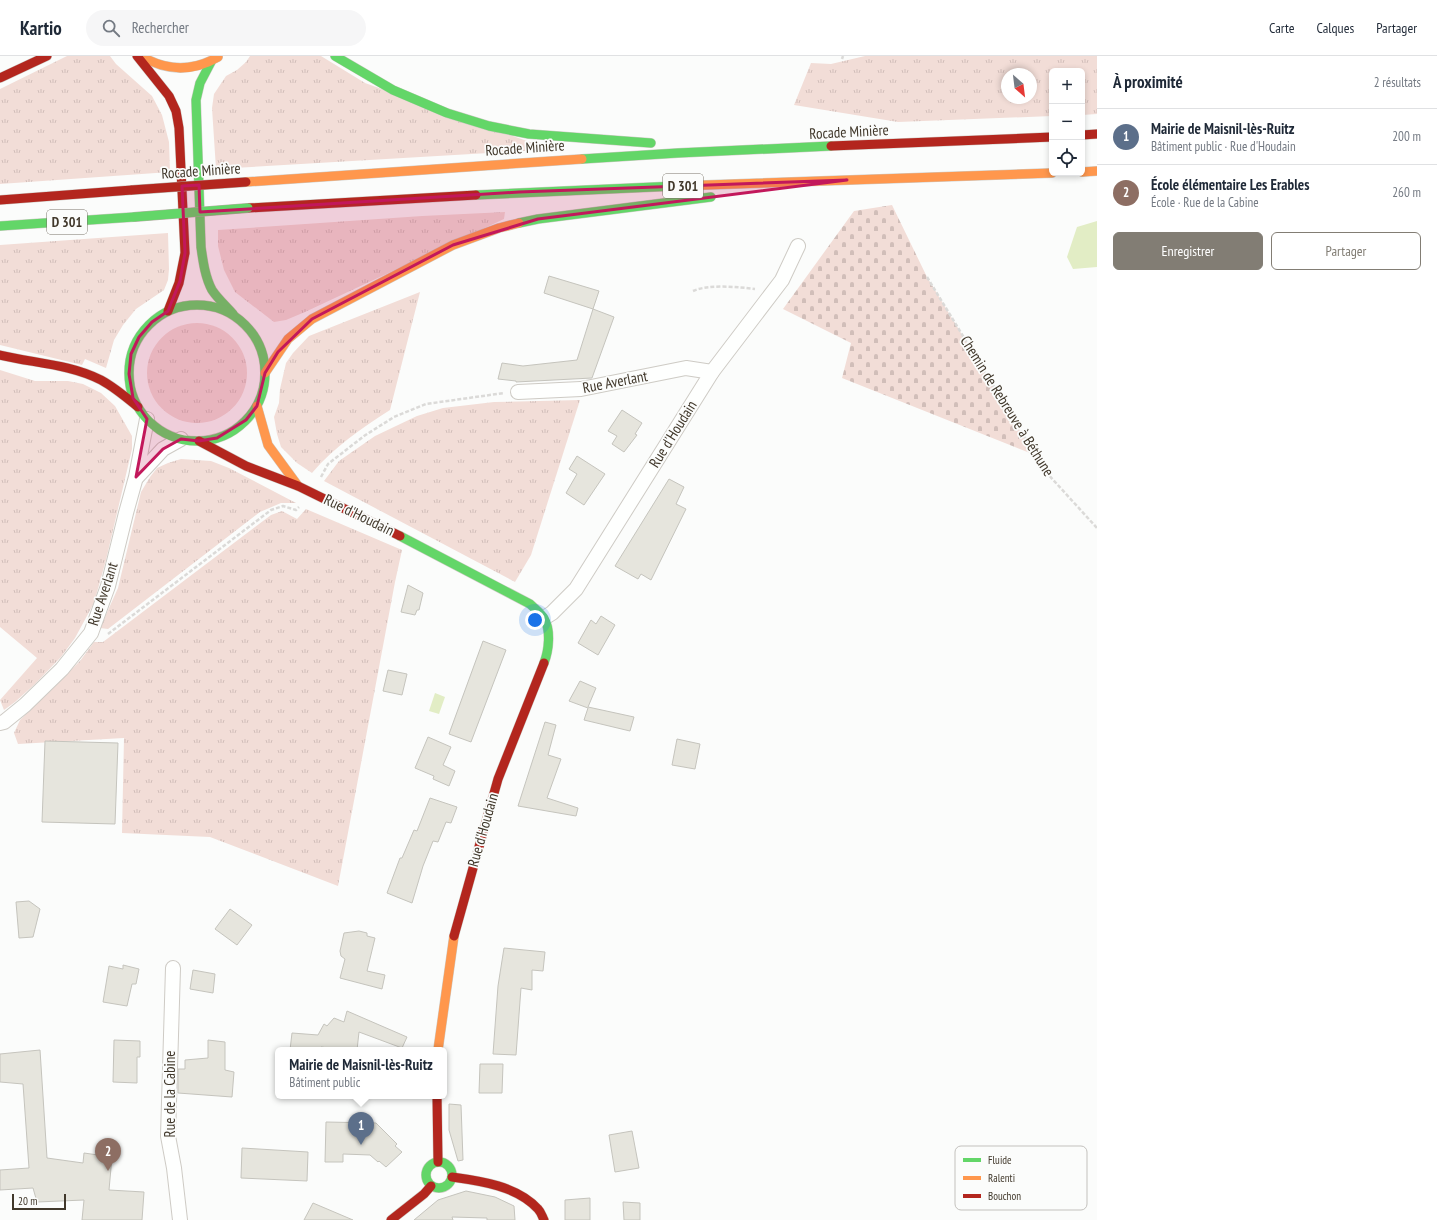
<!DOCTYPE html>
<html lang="fr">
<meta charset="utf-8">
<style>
body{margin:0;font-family:"PT Sans Narrow",sans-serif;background:#f6f6f7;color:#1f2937}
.controls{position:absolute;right:12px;top:12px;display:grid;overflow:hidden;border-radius:6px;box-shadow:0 2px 6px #0003}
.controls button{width:36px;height:36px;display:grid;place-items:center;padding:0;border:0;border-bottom:1px solid #e0e1e3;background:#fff;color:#1f2937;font:20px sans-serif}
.compass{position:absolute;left:1001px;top:12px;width:36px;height:36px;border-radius:50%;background:#fff;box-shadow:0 2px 6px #0003;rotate:152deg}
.scale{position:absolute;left:12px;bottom:10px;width:54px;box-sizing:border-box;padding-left:4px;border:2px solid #41382b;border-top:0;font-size:11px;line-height:14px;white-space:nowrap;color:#41382b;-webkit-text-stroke:3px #fbfcfb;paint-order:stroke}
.you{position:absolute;left:535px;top:564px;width:14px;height:14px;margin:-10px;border:3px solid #fff;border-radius:50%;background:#1a73e8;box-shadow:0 0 0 6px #1a73e833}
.badge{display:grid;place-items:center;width:26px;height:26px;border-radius:50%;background:#827d74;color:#fff;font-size:13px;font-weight:700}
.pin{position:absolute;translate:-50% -33px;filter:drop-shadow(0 1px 2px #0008)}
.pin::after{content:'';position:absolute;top:21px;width:14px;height:12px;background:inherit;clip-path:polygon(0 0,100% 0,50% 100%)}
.popup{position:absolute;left:275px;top:991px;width:172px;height:52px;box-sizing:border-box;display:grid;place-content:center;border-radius:6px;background:#fff;filter:drop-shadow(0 1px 3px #0005);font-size:13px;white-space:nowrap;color:#747a83}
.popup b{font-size:15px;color:#1f2937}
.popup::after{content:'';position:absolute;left:50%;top:100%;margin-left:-8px;border:8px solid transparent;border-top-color:#fff}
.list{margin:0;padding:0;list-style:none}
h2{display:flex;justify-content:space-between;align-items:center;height:52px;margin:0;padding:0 16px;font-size:17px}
h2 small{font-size:13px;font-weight:400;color:#747a83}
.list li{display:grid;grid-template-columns:26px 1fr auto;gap:12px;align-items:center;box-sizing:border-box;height:56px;padding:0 16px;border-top:1px solid #e0e1e3}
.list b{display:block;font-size:15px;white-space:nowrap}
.list p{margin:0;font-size:13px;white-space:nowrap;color:#747a83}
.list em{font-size:13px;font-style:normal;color:#747a83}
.actions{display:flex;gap:8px;padding:12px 16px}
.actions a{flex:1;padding:9px 0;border:1px solid #827d74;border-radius:6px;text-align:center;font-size:14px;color:#827d74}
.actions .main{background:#827d74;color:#fff}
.icon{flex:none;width:22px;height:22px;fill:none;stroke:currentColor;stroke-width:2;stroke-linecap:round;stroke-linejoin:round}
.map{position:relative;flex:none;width:1097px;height:1164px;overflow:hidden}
header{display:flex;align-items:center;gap:24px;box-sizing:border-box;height:56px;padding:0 20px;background:#fff;border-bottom:1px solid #e0e1e3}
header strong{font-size:19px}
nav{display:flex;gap:22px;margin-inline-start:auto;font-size:14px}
.search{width:280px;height:36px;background:#f6f6f7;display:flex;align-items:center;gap:10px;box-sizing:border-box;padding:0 14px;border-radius:22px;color:#747a83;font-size:15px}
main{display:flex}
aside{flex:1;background:#fff}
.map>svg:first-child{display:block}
.grass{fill:url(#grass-tufts);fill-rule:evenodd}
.cemetery{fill:url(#cemetery-stones)}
.water{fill:#e2edc5}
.building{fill:#e6e5dd;stroke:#c5c4bd}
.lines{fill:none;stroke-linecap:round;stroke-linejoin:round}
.street-casing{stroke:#cecbc5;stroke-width:16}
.fast-casing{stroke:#cecbc5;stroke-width:10}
.slow-casing{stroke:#cecbc5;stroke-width:10}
.jam-casing{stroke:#cecbc5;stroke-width:10}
.path{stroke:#dbdad8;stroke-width:2.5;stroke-dasharray:4 2;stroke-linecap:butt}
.street{stroke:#fefffe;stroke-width:14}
.fast{stroke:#63d668;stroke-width:9}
.slow{stroke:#ff974d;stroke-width:9}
.jam{stroke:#b3261e;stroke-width:9}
.fast-bridge-casing{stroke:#b6ada5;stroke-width:10;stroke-linecap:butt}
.jam-bridge-casing{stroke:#b6ada5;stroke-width:10;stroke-linecap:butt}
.fast-bridge{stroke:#63d668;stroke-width:9}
.jam-bridge{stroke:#b3261e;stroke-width:9}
.marked{fill:#c2185b;fill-opacity:0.2;stroke:#c2185b;stroke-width:3;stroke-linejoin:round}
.labels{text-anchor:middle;stroke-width:3.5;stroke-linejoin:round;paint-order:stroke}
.shield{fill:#fbfcfb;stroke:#797369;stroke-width:1}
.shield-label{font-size:14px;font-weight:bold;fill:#41382b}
.street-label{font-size:15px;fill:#41382b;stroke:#fbfcfb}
.key{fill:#fbfcfb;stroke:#c3c1bd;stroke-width:1}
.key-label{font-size:11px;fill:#41382b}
</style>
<header>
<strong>Kartio</strong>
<div class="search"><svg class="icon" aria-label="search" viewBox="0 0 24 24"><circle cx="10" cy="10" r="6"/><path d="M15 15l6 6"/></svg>Rechercher</div>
<nav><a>Carte</a><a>Calques</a><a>Partager</a></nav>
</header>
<main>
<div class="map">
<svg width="1097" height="1164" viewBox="0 0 1097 1164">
<defs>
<pattern id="grass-tufts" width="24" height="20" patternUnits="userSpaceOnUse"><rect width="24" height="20" fill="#f2ddd7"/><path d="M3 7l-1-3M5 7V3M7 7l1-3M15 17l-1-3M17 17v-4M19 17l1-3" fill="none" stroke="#d1beb9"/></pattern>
<pattern id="cemetery-stones" width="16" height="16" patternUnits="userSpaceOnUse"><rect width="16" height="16" fill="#f2ddd7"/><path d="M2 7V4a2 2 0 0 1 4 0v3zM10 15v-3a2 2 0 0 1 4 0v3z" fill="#d1beb9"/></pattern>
</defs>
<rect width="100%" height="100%" fill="#fbfcfb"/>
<g class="grass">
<path d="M67,0H110L116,8L152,40L162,59L169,86L170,116L0,128V33Z"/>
<path d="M250,0H321L365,27L541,90V94L216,113L212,52L214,38L226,20L237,14L246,6Z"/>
<path d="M865,0H1097V58L1082,59V15H1052V60L898,66L794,49L811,7L831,8ZM1007,18H1031V42H1007Z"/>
<path d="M505,156L504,163L305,256L286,264L274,266L235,236L224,214L218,190V174L422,160Z"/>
<path d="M168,177L169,213L168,224L164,234L136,253L123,269L114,284L106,312L85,303L82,309L0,289V189Z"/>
<path d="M420,236L390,354C362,372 334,391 312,417L297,407L281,391L277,378L274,361L279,347L280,333L286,307L293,297L309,280Z"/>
<circle cx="197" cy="317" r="50"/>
<path d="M0,314L35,325H68L83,328L101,337L115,350L132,380V393L106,504L94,547L75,582L61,601L35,628L15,646L4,654L0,644L37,602L0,571Z"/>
<path d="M580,344L531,499L515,526L324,425L339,405L375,380L417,360L443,352L494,346Z"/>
<path d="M181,403L211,405L229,412L296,447H281L260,456L108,573L100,572L118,532L141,436L150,421L157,412L168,407Z"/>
<path d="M306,453L402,494L395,526L338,830L210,781L122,777L124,682L18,688L14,677L20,664L80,605L94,586H103L271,459L282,455L297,463Z"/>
</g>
<path class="cemetery" d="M892,149L927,221L1035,399L842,322L851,287L783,253L854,155Z"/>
<g class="water">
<path d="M1097,165V211L1073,213L1067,201L1077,171Z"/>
<path d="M435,637L445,641L439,658L429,655Z"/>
</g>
<g class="building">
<path d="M549,220L599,235L593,253L544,237Z"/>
<path d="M593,253L614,261L592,322L516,326V325L498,323L502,307L523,310L577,304Z"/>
<path d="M622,354L642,367L635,378L637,379L624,396L612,388L617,380L608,375Z"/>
<path d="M577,400L605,418L584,449L566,437L577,418L569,413Z"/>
<path d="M669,423L684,431L676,448L686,453L651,524L641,518L638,523L615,510Z"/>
<path d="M408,529L423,537L419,554H417L415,559L401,556Z"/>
<path d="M601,560L615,569L598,599L578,587L591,564L596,568Z"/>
<path d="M483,585L506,594L471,686L449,678Z"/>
<path d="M388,614L407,618L402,639L383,635Z"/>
<path d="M580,625L596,632L588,651L634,661L630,675L584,664L588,652L569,645Z"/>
<path d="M545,666L556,669L548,699L561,703L547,742L578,752L576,760L518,750Z"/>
<path d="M428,681L451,691L443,709L455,715L449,730L433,723L434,720L415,712Z"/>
<path d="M677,683L700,688L695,713L672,709Z"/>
<path d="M45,685L118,687L115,768L42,766Z"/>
<path d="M430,742L457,751L451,767L446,766L438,786L433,785L423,810L412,847L387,837L400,802H402L414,774L417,775Z"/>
<path d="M29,845L40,853L33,881L19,882L16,846Z"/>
<path d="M230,853L252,869L237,889L215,873Z"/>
<path d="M359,875L367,877V880L375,882L367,915L385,919L382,933L340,922L345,903L341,900L340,895L344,877Z"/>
<path d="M504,892L545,896L543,915L532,914V934L521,932L516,999L493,998L498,930Z"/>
<path d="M123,909L139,913L136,928H132L127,950L103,946L109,910L123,913Z"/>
<path d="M193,914L215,918L213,937L190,933Z"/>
<path d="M347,955L407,981L402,992L359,976L357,994H342L321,991L320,994H290L292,977L318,979L324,968L327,970L334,962L344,966Z"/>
<path d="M114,984L140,985V1001H137V1027L113,1026Z"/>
<path d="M208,984L225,986V1014L234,1016L232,1041L178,1037V1013H185V1004L208,1002Z"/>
<path d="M40,994L47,1102L83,1107L84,1097L112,1101L109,1134L144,1136L142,1164H82L84,1144L37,1146L33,1132L0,1134V1114L29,1112L23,1028L0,1026V998Z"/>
<path d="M480,1008H503L502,1037H479Z"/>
<path d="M449,1048L461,1049L463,1104L458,1105L449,1074Z"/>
<path d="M326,1066L376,1067L397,1088L395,1090L402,1096L386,1111L379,1105L378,1106L370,1099L343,1098V1106H325Z"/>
<path d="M632,1075L639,1112L615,1116L609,1079Z"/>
<path d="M242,1092L308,1096L307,1125L241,1122Z"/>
<path d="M466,1135L495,1141L514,1150L515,1164H487V1162L452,1161L453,1164H414L438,1144Z"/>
<path d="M590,1142V1164H565V1144Z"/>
<path d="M623,1146L640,1147V1164H624Z"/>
<path d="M313,1147L353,1164H304Z"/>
</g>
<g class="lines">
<defs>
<g id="street">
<path d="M518,336L581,333L686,312L712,316"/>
<path d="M137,421L163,393L181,383"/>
<path d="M544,562L552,557L576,533L712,316L782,224L798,190"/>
<path d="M0,667L4,666L25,649L62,613L91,577L108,530L126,457L136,421L147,363"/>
<path d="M173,912L168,1080L174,1112L180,1164"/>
</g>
<g id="fast">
<path d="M335,0L393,34L447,57L489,70L529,78L651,87"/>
<path d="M211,6L200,27L196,44L201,191C203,205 205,221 212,234C218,243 226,250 233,258"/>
<path d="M582,103L678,97L831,90"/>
<path d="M476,139L677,130"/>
<path d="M519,167L538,163L711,141"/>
<path d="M0,170L134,161"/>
<circle cx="197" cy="317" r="68"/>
<path d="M400,480L530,548C534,552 541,557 544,562C551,574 549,594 544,607"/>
<circle cx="439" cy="1119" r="13"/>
</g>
<g id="slow">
<path d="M141,0C166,15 192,16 218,1"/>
<path d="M1082,116L1097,115"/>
<path d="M246,126L582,103"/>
<path d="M677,130L1052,117"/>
<path d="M265,317L288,283L312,263L453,189L499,172L519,167"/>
<path d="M257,350L268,389L298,430"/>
<path d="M438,994L454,880"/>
</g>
<g id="jam">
<path d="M137,0L169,40L176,55L179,72L185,197L179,227L168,255"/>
<path d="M0,22L47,0"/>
<path d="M1082,79L1097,78"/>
<path d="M831,90L1052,81"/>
<path d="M0,144L132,134"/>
<path d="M248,152L476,139"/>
<path d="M0,299C33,307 70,308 101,324C114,331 126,341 138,351"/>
<path d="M199,385L246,410L298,430L400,480"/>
<path d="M454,880L498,723L544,607"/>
<path d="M437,1040L438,1106"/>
<path d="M452,1121C481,1125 517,1130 538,1153C541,1156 542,1160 544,1164"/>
<path d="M391,1164L424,1138L431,1130"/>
</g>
</defs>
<use href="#street" class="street-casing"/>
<use href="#fast" class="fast-casing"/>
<use href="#slow" class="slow-casing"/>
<use href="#jam" class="jam-casing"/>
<g class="path">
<path d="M842,3L843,0"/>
<path d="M927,221L1046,416L1097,472"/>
<path d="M693,235C708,228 738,231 755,233"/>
<path d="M321,421L328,408L364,380L394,361L426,348L504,337"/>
<path d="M108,578L271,454L283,450L296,454L299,451"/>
</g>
<use href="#street" class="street"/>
<use href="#fast" class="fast"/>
<use href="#slow" class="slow"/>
<use href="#jam" class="jam"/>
<defs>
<path id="fast-bridge" d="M134,161L248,152"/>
<path id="jam-bridge" d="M132,134L246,126"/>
</defs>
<use href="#fast-bridge" class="fast-bridge-casing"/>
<use href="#jam-bridge" class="jam-bridge-casing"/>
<use href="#fast-bridge" class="fast-bridge"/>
<use href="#jam-bridge" class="jam-bridge"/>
</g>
<path class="marked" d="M847,124L538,163L453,189L312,263L278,296L265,317L257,350L246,364L217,382L199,385L181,383L163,393L136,421L147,363L133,342L129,318L131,298L139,281L152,266L168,255L180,225L185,197L182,130L199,129L200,156L519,136Z"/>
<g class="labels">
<g class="shield">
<rect x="663" y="118" width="40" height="24" rx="3"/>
<rect x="47" y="154" width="40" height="24" rx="3"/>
</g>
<g class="shield-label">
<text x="683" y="135">D 301</text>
<text x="67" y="171">D 301</text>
</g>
<g class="street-label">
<text transform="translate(849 76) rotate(-3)" y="5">Rocade Minière</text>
<text transform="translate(525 92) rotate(-4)" y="5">Rocade Minière</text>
<text transform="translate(201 115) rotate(-4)" y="5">Rocade Minière</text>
<text transform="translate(615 326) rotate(-11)" y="5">Rue Averlant</text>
<text transform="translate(1007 350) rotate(58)" y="5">Chemin de Rebreuve à Béthune</text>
<text transform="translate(673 378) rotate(-58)" y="5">Rue d'Houdain</text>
<text transform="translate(359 459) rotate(26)" y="5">Rue d'Houdain</text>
<text transform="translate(103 538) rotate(-72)" y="5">Rue Averlant</text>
<text transform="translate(483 774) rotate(-74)" y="5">Rue d'Houdain</text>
<text transform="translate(170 1038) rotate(-90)" y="5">Rue de la Cabine</text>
</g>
</g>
<rect x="955" y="1090" width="132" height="64" rx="6" class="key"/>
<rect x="963" y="1102" width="18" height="4" fill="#63d668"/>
<rect x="963" y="1120" width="18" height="4" fill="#ff974d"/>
<rect x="963" y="1138" width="18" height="4" fill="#b3261e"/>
<g class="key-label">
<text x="988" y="1108">Fluide</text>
<text x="988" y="1126">Ralenti</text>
<text x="988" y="1144">Bouchon</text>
</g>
</svg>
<div class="controls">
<button>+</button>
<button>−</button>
<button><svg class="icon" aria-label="locate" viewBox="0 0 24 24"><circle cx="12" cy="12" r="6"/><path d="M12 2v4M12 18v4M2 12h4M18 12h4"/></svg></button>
</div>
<svg class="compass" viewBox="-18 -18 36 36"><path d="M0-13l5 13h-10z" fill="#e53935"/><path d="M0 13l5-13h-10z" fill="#747a83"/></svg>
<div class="scale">20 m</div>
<div class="you"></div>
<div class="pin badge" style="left:361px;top:1089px;background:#5c6f8a">1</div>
<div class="popup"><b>Mairie de Maisnil-lès-Ruitz</b>Bâtiment public</div>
<div class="pin badge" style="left:108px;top:1115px;background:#8d6e63">2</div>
</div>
<aside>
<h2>À proximité<small>2 résultats</small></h2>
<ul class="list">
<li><span class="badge" style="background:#5c6f8a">1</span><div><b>Mairie de Maisnil-lès-Ruitz</b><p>Bâtiment public · Rue d'Houdain</p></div><em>200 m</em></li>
<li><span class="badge" style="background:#8d6e63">2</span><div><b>École élémentaire Les Erables</b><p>École · Rue de la Cabine</p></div><em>260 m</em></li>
</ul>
<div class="actions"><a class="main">Enregistrer</a><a>Partager</a></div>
</aside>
</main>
